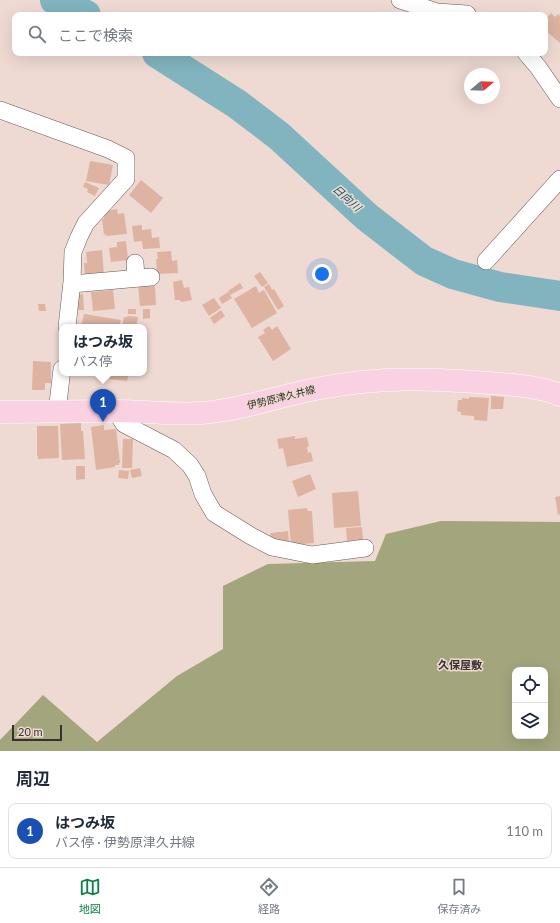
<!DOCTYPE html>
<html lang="ja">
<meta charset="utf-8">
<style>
body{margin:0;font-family:Lato,"Noto Sans JP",sans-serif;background:#f2f2f3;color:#1f2937}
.controls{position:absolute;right:12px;bottom:12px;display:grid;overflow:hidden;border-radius:8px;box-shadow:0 4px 16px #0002}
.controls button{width:36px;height:36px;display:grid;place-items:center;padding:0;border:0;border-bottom:1px solid #e0e1e3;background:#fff;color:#1f2937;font:20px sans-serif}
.compass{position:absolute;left:464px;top:68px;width:36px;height:36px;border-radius:50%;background:#fff;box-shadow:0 4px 16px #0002;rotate:71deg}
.scale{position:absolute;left:12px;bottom:10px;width:50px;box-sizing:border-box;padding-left:4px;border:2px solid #38302d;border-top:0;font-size:11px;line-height:14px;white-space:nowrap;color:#38302d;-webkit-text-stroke:3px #eedad2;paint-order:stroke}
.you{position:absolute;left:322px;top:274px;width:14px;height:14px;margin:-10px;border:3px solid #fff;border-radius:50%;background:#1a73e8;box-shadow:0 0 0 6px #1a73e833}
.badge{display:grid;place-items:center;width:26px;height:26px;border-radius:50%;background:#0b8043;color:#fff;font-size:13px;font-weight:700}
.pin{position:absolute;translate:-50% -33px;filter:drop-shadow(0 1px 2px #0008)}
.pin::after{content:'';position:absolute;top:21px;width:14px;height:12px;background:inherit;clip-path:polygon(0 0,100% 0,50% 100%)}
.popup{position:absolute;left:59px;top:324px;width:88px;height:52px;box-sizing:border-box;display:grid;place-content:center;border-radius:8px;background:#fff;filter:drop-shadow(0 1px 3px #0005);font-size:13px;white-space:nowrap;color:#747a83}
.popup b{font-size:15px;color:#1f2937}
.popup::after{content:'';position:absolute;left:50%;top:100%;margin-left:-8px;border:8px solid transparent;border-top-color:#fff}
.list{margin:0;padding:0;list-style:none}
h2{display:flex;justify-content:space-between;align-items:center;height:52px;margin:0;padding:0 16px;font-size:17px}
h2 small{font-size:13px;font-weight:400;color:#747a83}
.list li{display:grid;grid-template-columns:26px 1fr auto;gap:12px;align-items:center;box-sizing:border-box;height:56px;margin:0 8px 8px;padding:0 8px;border:1px solid #e0e1e3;border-radius:8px}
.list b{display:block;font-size:15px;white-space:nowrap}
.list p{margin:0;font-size:13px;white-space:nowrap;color:#747a83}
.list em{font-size:13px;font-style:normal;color:#747a83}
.icon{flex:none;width:22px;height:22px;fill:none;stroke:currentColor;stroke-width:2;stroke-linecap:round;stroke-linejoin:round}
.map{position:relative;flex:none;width:560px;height:751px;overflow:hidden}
.search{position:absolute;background:#fff;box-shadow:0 4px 16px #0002;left:12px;right:12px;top:12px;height:44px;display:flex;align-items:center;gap:10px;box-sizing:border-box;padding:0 14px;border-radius:8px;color:#747a83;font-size:15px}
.sheet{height:116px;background:#fff}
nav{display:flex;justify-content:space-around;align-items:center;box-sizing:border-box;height:56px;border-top:1px solid #e0e1e3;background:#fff;font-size:11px;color:#747a83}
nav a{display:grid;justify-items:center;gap:2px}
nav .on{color:#0b8043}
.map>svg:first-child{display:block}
.forest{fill:#a3a57d;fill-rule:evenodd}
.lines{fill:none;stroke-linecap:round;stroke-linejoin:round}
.river{stroke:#81b4bf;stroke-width:30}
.building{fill:#deb3a1}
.minor-casing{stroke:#685750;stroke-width:18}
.primary-casing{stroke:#fff;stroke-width:23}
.minor{stroke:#fff;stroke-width:17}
.primary{stroke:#fad0e3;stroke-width:22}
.labels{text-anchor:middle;stroke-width:3;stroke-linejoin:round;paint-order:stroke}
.street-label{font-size:10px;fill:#38302d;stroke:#eedad2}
.water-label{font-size:11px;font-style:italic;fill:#0c5663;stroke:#eedad2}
.neighbourhood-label{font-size:11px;font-weight:bold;fill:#38302d;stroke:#eedad2}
</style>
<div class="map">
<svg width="560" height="751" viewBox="0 0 560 751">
<rect width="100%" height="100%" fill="#eedad2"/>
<path class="forest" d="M441,521L560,522V751H0V740L43,695L97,742L177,676L223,649V586L268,564L375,561L386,534ZM515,670H545V736H515Z"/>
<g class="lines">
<g class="river">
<path d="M55,0L86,15"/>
<path d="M157,53L237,104L279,136L367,217L424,261L453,274L500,287L560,296"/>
</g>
</g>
<g class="building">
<path d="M551,13L555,17L558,14L560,16V43L545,30V20Z"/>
<path d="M90,161L113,165L109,185L86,181Z"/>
<path d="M141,180L163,198L151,213L129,195Z"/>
<path d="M85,182L99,188L95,196L87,192L88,189L83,187Z"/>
<path d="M117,209L118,214L124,213L127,234L106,236V234L104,235L102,219H104V214L105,211Z"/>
<path d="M142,225V230L151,229L152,238L159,237L160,248L143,249L142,241L134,242L132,226Z"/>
<path d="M126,241L128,260L111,262L109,248L117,247V242Z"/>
<path d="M102,250L104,275L85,277L84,263H87L86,252Z"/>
<path d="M171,251L172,261L177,260L178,273L157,274L156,259H158L157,252Z"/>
<path d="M260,272L268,283L262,287L254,276Z"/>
<path d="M182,280L184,288L189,287L192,300L181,302L180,300H175L173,282Z"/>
<path d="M240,283L243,288L230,295L228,291Z"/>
<path d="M269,284L272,290L274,289L284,306L278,310L264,287Z"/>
<path d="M155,285L156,305L140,306L138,286Z"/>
<path d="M256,286L259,293L264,290L277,313L252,328L234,299Z"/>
<path d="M113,290L115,309L93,311L91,292Z"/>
<path d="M228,292L232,298L222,304L219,298Z"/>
<path d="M83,294L84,310H78L76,295Z"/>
<path d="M214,298L221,308L209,316L202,305Z"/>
<path d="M38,304H45L46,311H39Z"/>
<rect x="128" y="309" width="8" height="5"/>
<path d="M143,309H150V318L143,319Z"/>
<path d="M221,310L225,316L214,324L210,318Z"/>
<path d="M84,314L121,320L119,327H81Z"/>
<path d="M128,316L138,317L136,327H122L124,317H127Z"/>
<path d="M269,326L272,330L277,326L291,349L273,361L258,337L265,333L263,330Z"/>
<path d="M33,361L51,362V383H45V390H32Z"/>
<path d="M110,373H129L127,381L109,379Z"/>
<path d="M491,396L504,397L503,409H491Z"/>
<path d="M469,397L489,398L487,421L474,420V416L461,415V412L457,411L458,400H462V398L469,399Z"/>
<path d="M81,423V431H83L85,459L62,460L60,424Z"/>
<path d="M104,425V430L116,429L120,463H119V465H115V467L96,470L91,427Z"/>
<path d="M37,426H58L59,458L38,459V456H37Z"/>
<path d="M295,436V439L307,437L309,446L307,447L308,453L311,452L313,461L287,467L283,448L279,449L277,439Z"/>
<path d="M123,439H133L132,468H122Z"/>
<path d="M76,466H85V479L76,480Z"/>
<path d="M140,468L142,476L132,478L130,470Z"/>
<path d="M119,470L129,471L128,479L118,478Z"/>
<path d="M310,474L316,489L298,497L292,481Z"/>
<path d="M358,491L361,526L334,528L332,493Z"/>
<path d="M560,496V514L558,515L555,497Z"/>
<path d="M307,508L308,511H312L314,543L291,545L288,510Z"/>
<path d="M362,527L363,540L347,541L346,528Z"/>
<path d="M288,531L289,541L271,543L270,533Z"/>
</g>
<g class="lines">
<defs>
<g id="minor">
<path d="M400,0L437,12L467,14"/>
<path d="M526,53L538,67L560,99"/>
<path d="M0,110L108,149L126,158V179L86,223L79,237L73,252L72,282L67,327"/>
<path d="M486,261L560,179"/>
<path d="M135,263L136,278"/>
<path d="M72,284L151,277"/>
<path d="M116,411L124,424L174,450L190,465L197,476L203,494L214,513L251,536L272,547L312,555L365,548"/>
<path d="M57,412L62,369"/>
</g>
<path id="primary" d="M0,412C38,412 77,411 115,411C144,411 173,415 202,413C243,410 281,395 321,388C378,377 431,378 489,383C513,385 537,386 560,395"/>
</defs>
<use href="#minor" class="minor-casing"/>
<use href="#primary" class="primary-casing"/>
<use href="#minor" class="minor"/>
<use href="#primary" class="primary"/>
</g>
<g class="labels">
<g class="street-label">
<text transform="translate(281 397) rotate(-14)" y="4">伊勢原津久井線</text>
</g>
<g class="water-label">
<text transform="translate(347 198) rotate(42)" y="4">日向川</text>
</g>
<g class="neighbourhood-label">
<text x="460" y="669">久保屋敷</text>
</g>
</g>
</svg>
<div class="controls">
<button><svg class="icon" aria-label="locate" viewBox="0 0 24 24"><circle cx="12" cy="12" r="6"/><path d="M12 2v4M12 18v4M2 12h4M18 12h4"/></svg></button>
<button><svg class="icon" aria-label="layers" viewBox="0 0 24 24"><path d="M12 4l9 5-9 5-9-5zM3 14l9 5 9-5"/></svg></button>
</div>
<svg class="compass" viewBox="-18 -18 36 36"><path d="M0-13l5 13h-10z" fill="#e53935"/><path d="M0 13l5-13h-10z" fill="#747a83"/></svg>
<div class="scale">20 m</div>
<div class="you"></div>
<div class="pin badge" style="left:103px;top:422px;background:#1a4fb4">1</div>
<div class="popup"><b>はつみ坂</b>バス停</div>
<div class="search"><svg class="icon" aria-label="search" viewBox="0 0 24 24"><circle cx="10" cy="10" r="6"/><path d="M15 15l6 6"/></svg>ここで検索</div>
</div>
<section class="sheet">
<h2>周辺<small></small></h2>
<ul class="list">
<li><span class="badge" style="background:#1a4fb4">1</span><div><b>はつみ坂</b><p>バス停 · 伊勢原津久井線</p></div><em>110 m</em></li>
</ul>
</section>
<nav>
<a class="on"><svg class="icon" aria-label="map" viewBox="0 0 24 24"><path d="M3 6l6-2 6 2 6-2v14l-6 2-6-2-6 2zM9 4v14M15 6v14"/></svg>地図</a>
<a><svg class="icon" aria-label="directions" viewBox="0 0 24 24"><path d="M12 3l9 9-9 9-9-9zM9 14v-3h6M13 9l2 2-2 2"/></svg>経路</a>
<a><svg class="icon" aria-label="saved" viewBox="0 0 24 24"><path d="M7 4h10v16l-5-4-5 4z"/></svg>保存済み</a>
</nav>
